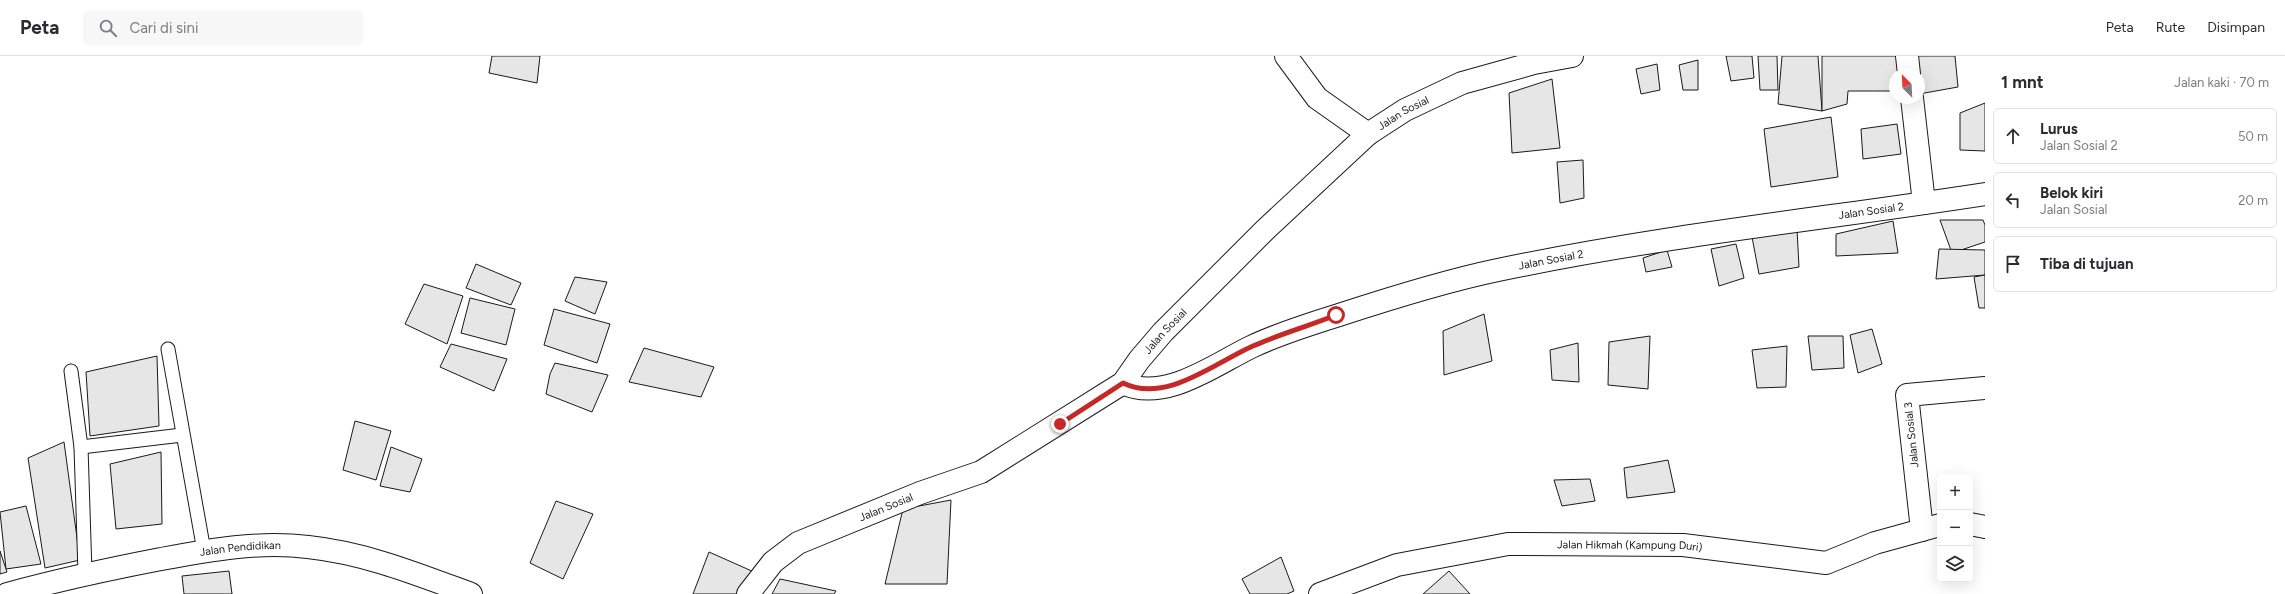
<!DOCTYPE html>
<html lang="id">
<meta charset="utf-8">
<style>
body{margin:0;font-family:Figtree,sans-serif;background:#f7f7f7;color:#2b2b33}
.controls{position:absolute;right:12px;bottom:12px;display:grid;overflow:hidden;border-radius:6px;box-shadow:0 4px 16px #0002}
.controls button{width:36px;height:36px;display:grid;place-items:center;padding:0;border:0;border-bottom:1px solid #e1e1e2;background:#fff;color:#2b2b33;font:20px sans-serif}
.compass{position:absolute;left:1889px;top:12px;width:36px;height:36px;border-radius:50%;background:#fff;box-shadow:0 4px 16px #0002;rotate:336deg}
.stop{position:absolute;width:12px;height:12px;margin:-9px;border:3px solid #c62828;border-radius:50%;background:#fff}
.stop.end{background:#c62828;border-color:#fff;box-shadow:0 1px 4px #0008}
.list{margin:0;padding:0;list-style:none}
h2{display:flex;justify-content:space-between;align-items:center;height:52px;margin:0;padding:0 16px;font-size:17px}
h2 small{font-size:13px;font-weight:400;color:#7c7c81}
.list li{display:grid;grid-template-columns:26px 1fr auto;gap:12px;align-items:center;box-sizing:border-box;height:56px;margin:0 8px 8px;padding:0 8px;border:1px solid #e1e1e2;border-radius:6px}
.list b{display:block;font-size:15px;white-space:nowrap}
.list p{margin:0;font-size:13px;white-space:nowrap;color:#7c7c81}
.list em{font-size:13px;font-style:normal;color:#7c7c81}
.icon{flex:none;width:22px;height:22px;fill:none;stroke:currentColor;stroke-width:2;stroke-linecap:round;stroke-linejoin:round}
.map{position:relative;flex:none;width:1985px;height:538px;overflow:hidden}
header{display:flex;align-items:center;gap:24px;box-sizing:border-box;height:56px;padding:0 20px;background:#fff;border-bottom:1px solid #e1e1e2}
header strong{font-size:19px}
nav{display:flex;gap:22px;margin-inline-start:auto;font-size:14px}
.search{width:280px;height:36px;background:#f7f7f7;display:flex;align-items:center;gap:10px;box-sizing:border-box;padding:0 14px;border-radius:6px;color:#7c7c81;font-size:15px}
main{display:flex}
aside{flex:1;background:#fff}
.map>svg:first-child{display:block}
.building{fill:#e6e6e6;stroke:#1a1a1a}
.lines{fill:none;stroke-linecap:round;stroke-linejoin:round}
.service-casing{stroke:#1a1a1a;stroke-width:15}
.minor-casing{stroke:#1a1a1a;stroke-width:24}
.tertiary-casing{stroke:#1a1a1a;stroke-width:24}
.service{stroke:#fff;stroke-width:13}
.minor{stroke:#fff;stroke-width:22}
.tertiary{stroke:#fff;stroke-width:22}
.route{stroke:#c62828;stroke-width:5}
.labels{text-anchor:middle;stroke-width:3;stroke-linejoin:round;paint-order:stroke}
.street-label{font-size:11px;fill:#1a1a1a;stroke:#fff}
</style>
<header>
<strong>Peta</strong>
<div class="search"><svg class="icon" aria-label="search" viewBox="0 0 24 24"><circle cx="10" cy="10" r="6"/><path d="M15 15l6 6"/></svg>Cari di sini</div>
<nav><a>Peta</a><a>Rute</a><a>Disimpan</a></nav>
</header>
<main>
<div class="map">
<svg width="1985" height="538" viewBox="0 0 1985 538">
<rect width="100%" height="100%" fill="#fff"/>
<g class="building">
<path d="M492,0H540L537,27L489,17Z"/>
<path d="M1726,0H1752L1754,22L1731,25Z"/>
<path d="M1758,0H1777L1778,34H1760Z"/>
<path d="M1782,0H1818L1822,55L1778,48Z"/>
<path d="M1822,0H1900L1901,18H1895V35H1848L1847,48L1822,55Z"/>
<path d="M1914,0H1955L1958,31L1919,38V18Z"/>
<path d="M1698,4V34H1683L1679,9Z"/>
<path d="M1657,8L1660,34L1641,38L1636,13Z"/>
<path d="M1552,23L1560,92L1512,97L1509,37Z"/>
<path d="M1985,47V95L1960,94V57Z"/>
<path d="M1831,61L1838,121L1771,131L1764,73Z"/>
<path d="M1897,68L1901,98L1863,103L1861,73Z"/>
<path d="M1583,104L1584,142L1560,147L1557,106Z"/>
<path d="M1940,164H1983L1985,169V186L1952,197Z"/>
<path d="M1893,165L1898,197L1836,200V178Z"/>
<path d="M1797,173L1799,211L1759,218L1752,181Z"/>
<path d="M1736,188L1744,222L1719,230L1711,193Z"/>
<path d="M1939,193L1985,194V219L1936,223Z"/>
<path d="M1667,194L1672,211L1646,216L1643,202Z"/>
<path d="M476,208L521,227L511,249L466,232Z"/>
<path d="M1985,219V252H1979L1974,221Z"/>
<path d="M575,221L607,226L595,258L565,245Z"/>
<path d="M424,228L463,240L447,288L405,268Z"/>
<path d="M470,242L515,253L506,289L461,277Z"/>
<path d="M554,253L610,268L597,307L544,289Z"/>
<path d="M1484,258L1492,305L1444,319L1443,275Z"/>
<path d="M1872,273L1882,308L1858,317L1850,279Z"/>
<path d="M1650,280L1648,333L1608,329L1609,286Z"/>
<path d="M1808,280H1843L1844,312L1812,314Z"/>
<path d="M1578,287L1579,326L1552,324L1550,294Z"/>
<path d="M451,288L507,303L494,335L440,311Z"/>
<path d="M1787,290L1786,331L1757,332L1752,294Z"/>
<path d="M644,292L714,311L701,341L629,326Z"/>
<path d="M157,300L159,370L90,380L86,316Z"/>
<path d="M555,307L608,319L592,356L546,338L550,318Z"/>
<path d="M355,365L391,375L376,424L343,414Z"/>
<path d="M64,386L80,504L45,512L28,402Z"/>
<path d="M391,391L422,403L410,436L380,430Z"/>
<path d="M161,396L162,468L116,473L110,408Z"/>
<path d="M1668,404L1675,436L1627,442L1624,412Z"/>
<path d="M1590,423L1595,445L1562,450L1554,424Z"/>
<path d="M951,444L947,528H885L903,453Z"/>
<path d="M556,445L593,458L563,523L530,507Z"/>
<path d="M26,450L41,508L6,513L0,456Z"/>
<path d="M0,495L7,516L0,518Z"/>
<path d="M709,496L754,516L739,538H693Z"/>
<path d="M1281,501L1294,535L1287,538H1250L1242,523Z"/>
<path d="M229,515L232,538H184L182,520Z"/>
<path d="M1449,515L1470,538H1423Z"/>
<path d="M780,523L836,535L834,538H772Z"/>
</g>
<g class="lines">
<defs>
<g id="service">
<path d="M168,293L204,495"/>
<path d="M71,315L81,391L85,517"/>
<path d="M81,391L182,379"/>
</g>
<g id="minor">
<path d="M1286,0L1317,42L1368,78"/>
<path d="M1907,0L1909,18"/>
<path d="M1912,42L1924,147"/>
<path id="s1" d="M1123,327C1164,347 1214,309 1251,291C1278,278 1310,268 1339,259C1391,242 1445,225 1498,214C1659,180 1823,163 1985,138"/>
<path d="M1970,468L1985,471"/>
<path d="M1922,474L1907,339L1985,332"/>
<path id="s2" d="M748,538L773,506L798,487L920,437L981,416L1123,327L1139,304L1163,276L1266,173L1368,78L1405,54L1462,27L1534,7L1572,0"/>
<path id="s3" d="M1320,538L1397,509L1508,488L1683,489L1826,507L1875,487L1940,469"/>
</g>
<g id="tertiary">
<path id="s4" d="M7,538C58,524 109,513 161,503C210,494 258,485 308,491C365,497 417,518 471,538"/>
</g>
</defs>
<use href="#service" class="service-casing"/>
<use href="#minor" class="minor-casing"/>
<use href="#tertiary" class="tertiary-casing"/>
<use href="#service" class="service"/>
<use href="#minor" class="minor"/>
<use href="#tertiary" class="tertiary"/>
</g>
<g class="lines">
<path class="route" d="M1060,368L1123,327C1166,348 1214,307 1253,290C1280,278 1309,270 1336,259"/>
</g>
<g class="labels">
<g class="street-label">
<text dy="4" stroke="none"><textPath href="#s2" startOffset="827">Jalan Sosial</textPath></text>
<text dy="4" stroke="none"><textPath href="#s1" startOffset="775">Jalan Sosial 2</textPath></text>
<text dy="4" stroke="none"><textPath href="#s1" startOffset="451">Jalan Sosial 2</textPath></text>
<text dy="4" stroke="none"><textPath href="#s2" startOffset="503">Jalan Sosial</textPath></text>
<text transform="translate(1911 379) rotate(-96)" y="4">Jalan Sosial 3</text>
<text dy="4" stroke="none"><textPath href="#s2" startOffset="167">Jalan Sosial</textPath></text>
<text dy="4" stroke="none"><textPath href="#s3" startOffset="317">Jalan Hikmah (Kampung Duri)</textPath></text>
<text dy="4" stroke="none"><textPath href="#s4" startOffset="238">Jalan Pendidikan</textPath></text>
</g>
</g>
</svg>
<div class="controls">
<button>+</button>
<button>−</button>
<button><svg class="icon" aria-label="layers" viewBox="0 0 24 24"><path d="M12 4l9 5-9 5-9-5zM3 14l9 5 9-5"/></svg></button>
</div>
<svg class="compass" viewBox="-18 -18 36 36"><path d="M0-13l5 13h-10z" fill="#e53935"/><path d="M0 13l5-13h-10z" fill="#7c7c81"/></svg>
<div class="stop" style="left:1336px;top:259px"></div>
<div class="stop end" style="left:1060px;top:368px"></div>
</div>
<aside>
<h2>1 mnt<small>Jalan kaki · 70 m</small></h2>
<ul class="list">
<li><svg class="icon" aria-label="ahead" viewBox="0 0 24 24"><path d="M12 20V5M6 11l6-6 6 6"/></svg><div><b>Lurus</b><p>Jalan Sosial 2</p></div><em>50 m</em></li>
<li><svg class="icon" aria-label="left" viewBox="0 0 24 24"><path d="M17 20v-9H6M10 6l-5 5 5 5"/></svg><div><b>Belok kiri</b><p>Jalan Sosial</p></div><em>20 m</em></li>
<li><svg class="icon" aria-label="arrive" viewBox="0 0 24 24"><path d="M6 21V4h12l-3 4 3 4H6"/></svg><div><b>Tiba di tujuan</b></div></li>
</ul>
</aside>
</main>
